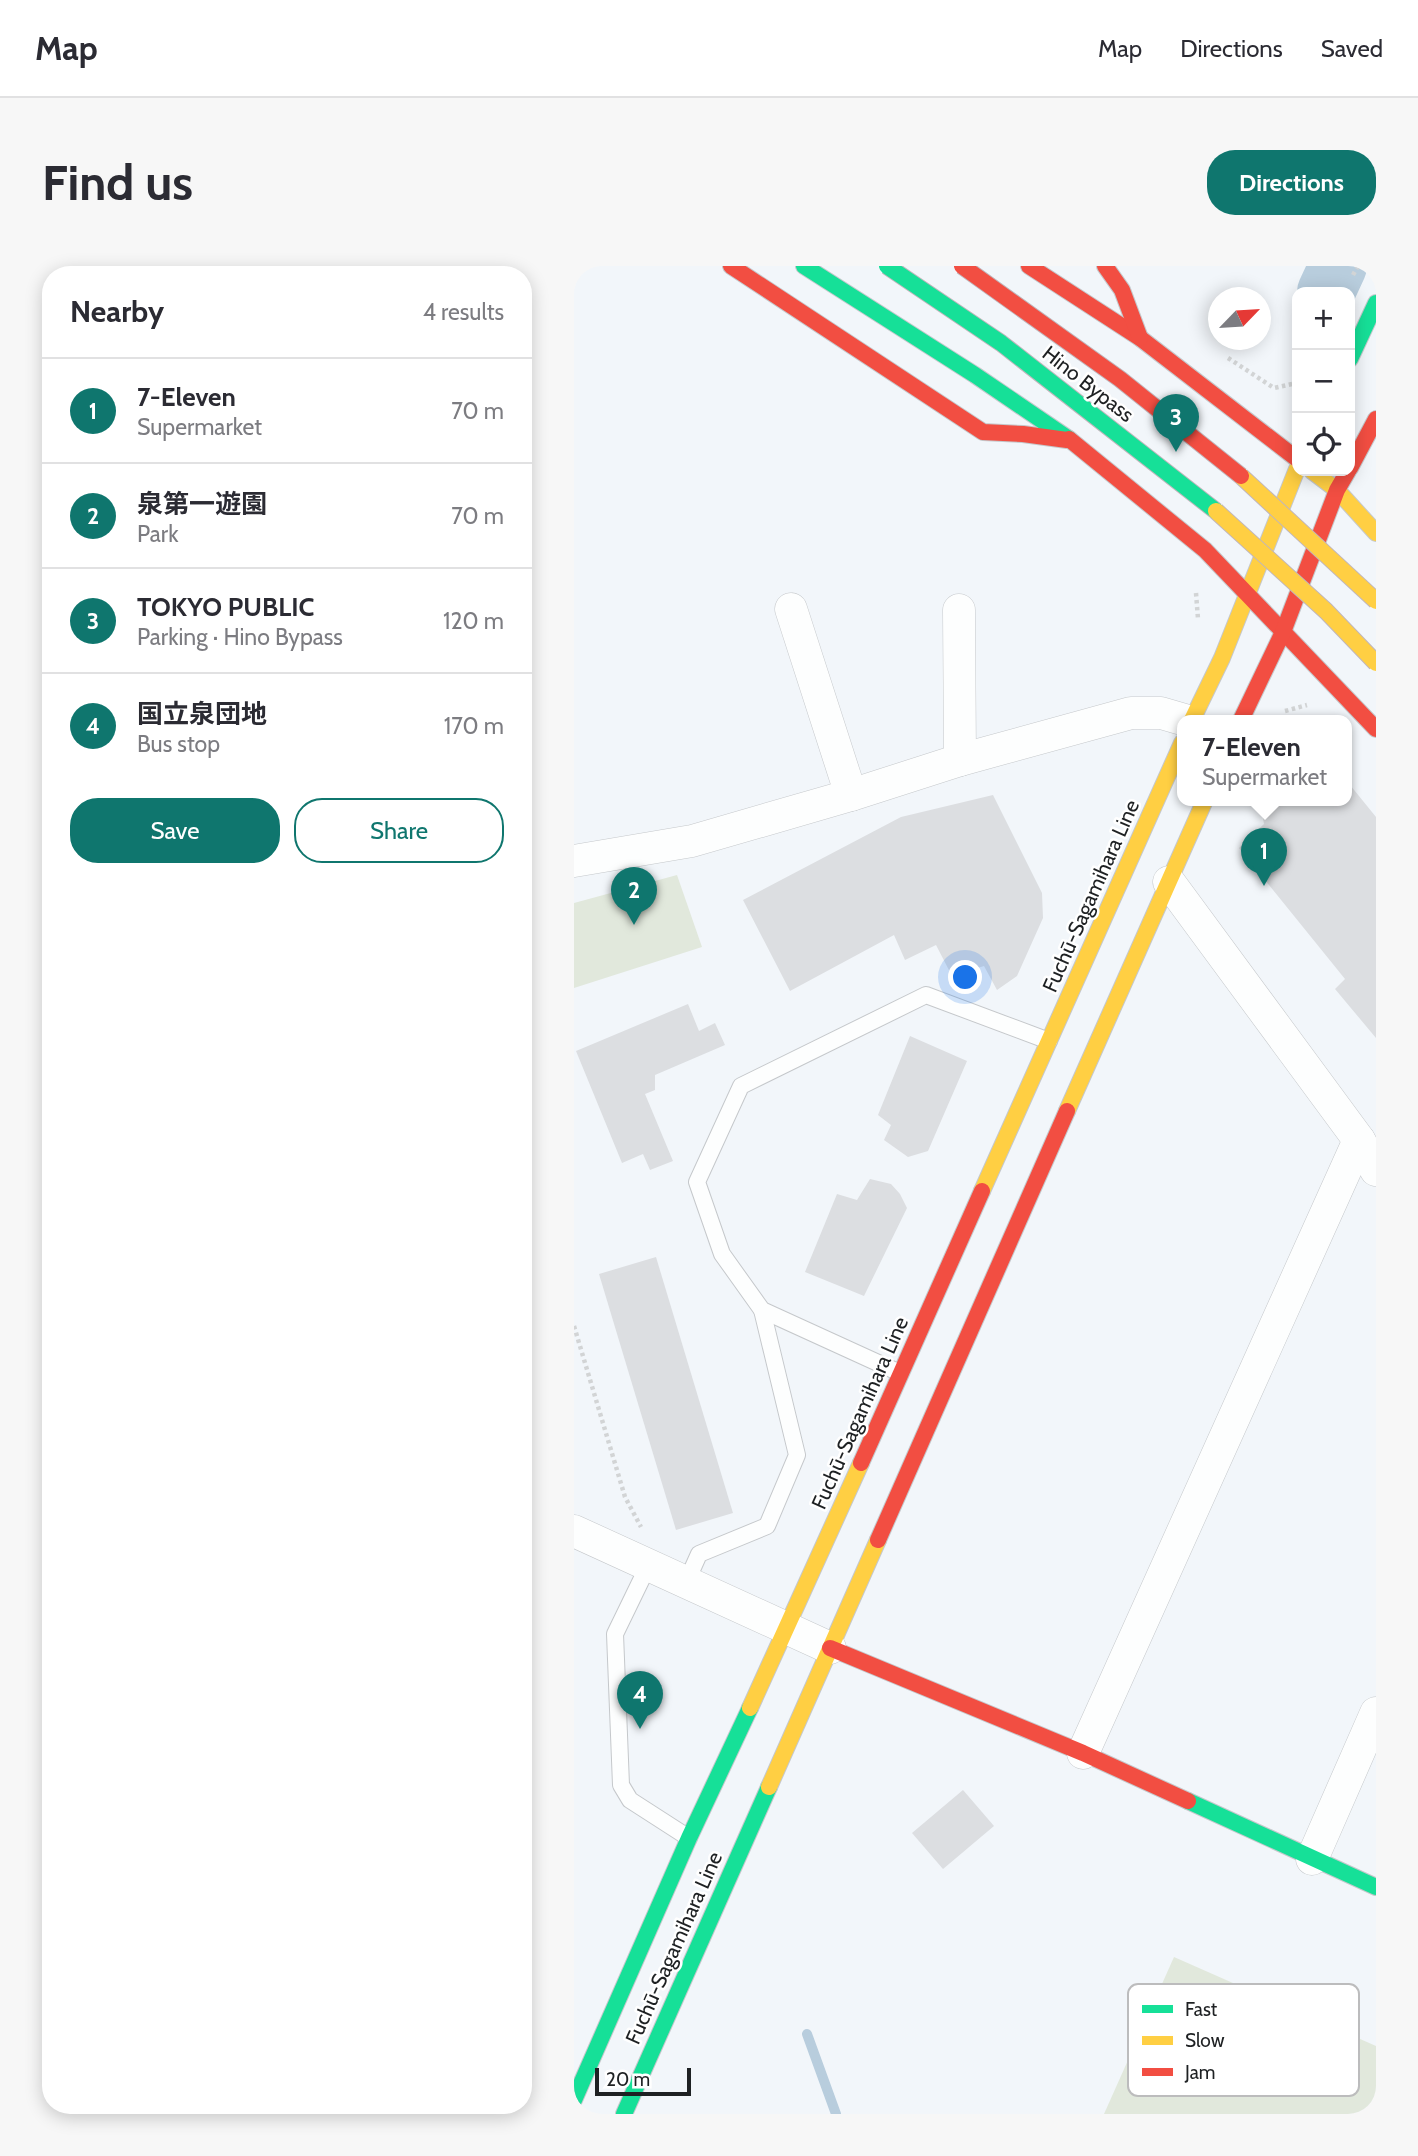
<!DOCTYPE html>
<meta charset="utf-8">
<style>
body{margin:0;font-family:Cabin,"Noto Sans JP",sans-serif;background:#f7f7f7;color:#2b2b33}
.controls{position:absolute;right:21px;top:21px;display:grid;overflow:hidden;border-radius:14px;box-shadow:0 4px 18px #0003}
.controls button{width:63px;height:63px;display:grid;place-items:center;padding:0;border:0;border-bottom:2px solid #e1e1e2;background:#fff;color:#2b2b33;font:35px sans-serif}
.compass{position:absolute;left:634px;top:21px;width:63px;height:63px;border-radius:50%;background:#fff;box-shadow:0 4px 18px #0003;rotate:65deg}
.scale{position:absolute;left:21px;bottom:18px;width:96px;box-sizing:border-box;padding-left:7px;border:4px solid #1e2123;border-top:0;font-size:19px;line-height:24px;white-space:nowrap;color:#1e2123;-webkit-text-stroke:5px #fff;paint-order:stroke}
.you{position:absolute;left:392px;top:712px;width:24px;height:24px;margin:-18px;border:5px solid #fff;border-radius:50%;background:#1a73e8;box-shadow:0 0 0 10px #1a73e833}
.badge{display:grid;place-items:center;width:46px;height:46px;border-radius:50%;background:#0f766e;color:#fff;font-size:23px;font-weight:700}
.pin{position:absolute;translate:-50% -58px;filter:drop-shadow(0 2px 4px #0008)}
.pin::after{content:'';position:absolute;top:37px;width:24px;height:21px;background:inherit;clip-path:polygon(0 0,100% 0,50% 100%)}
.popup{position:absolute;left:603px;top:449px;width:175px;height:91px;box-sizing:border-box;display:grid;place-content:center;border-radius:14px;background:#fff;filter:drop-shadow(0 2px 5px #0005);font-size:23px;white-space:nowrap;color:#7c7c81}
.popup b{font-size:26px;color:#2b2b33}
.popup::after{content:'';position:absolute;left:50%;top:100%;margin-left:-14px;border:14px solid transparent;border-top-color:#fff}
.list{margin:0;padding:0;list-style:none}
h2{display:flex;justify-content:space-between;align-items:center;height:91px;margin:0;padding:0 28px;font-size:30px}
h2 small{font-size:23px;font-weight:400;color:#7c7c81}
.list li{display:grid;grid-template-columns:46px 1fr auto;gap:21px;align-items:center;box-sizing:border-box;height:105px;padding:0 28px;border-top:2px solid #e1e1e2}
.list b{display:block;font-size:26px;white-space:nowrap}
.list p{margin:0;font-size:23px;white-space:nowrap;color:#7c7c81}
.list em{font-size:23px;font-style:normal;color:#7c7c81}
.actions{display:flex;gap:14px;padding:21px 28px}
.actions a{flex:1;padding:16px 0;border:2px solid #0f766e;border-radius:28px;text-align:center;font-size:24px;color:#0f766e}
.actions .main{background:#0f766e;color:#fff}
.icon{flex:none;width:38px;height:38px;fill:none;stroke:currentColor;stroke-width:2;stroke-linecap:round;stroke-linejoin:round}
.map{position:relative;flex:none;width:802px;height:1848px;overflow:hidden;border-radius:28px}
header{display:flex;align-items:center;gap:42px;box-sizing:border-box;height:98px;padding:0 35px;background:#fff;border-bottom:2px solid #e1e1e2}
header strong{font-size:33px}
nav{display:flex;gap:38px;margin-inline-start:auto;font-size:24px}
.intro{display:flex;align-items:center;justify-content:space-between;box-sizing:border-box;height:168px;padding:0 42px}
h1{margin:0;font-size:49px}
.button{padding:18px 32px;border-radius:28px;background:#0f766e;color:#fff;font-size:24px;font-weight:700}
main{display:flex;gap:42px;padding:0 42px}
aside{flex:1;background:#fff;border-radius:28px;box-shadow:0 4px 18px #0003}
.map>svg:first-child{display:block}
.green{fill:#e1e8dc}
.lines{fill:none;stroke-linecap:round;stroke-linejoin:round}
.stream{stroke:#b8cddd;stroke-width:10}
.river{stroke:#b8cddd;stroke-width:58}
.building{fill:#dcdee1}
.lane-casing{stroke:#c5c8cb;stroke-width:18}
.street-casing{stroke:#c5c8cb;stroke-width:33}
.fast-casing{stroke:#c5c8cb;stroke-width:18}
.slow-casing{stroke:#c5c8cb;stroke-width:18}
.jam-casing{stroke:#c5c8cb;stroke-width:18}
.path{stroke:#d2d4d5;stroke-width:4.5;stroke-dasharray:3.5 3.5;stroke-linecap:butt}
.lane{stroke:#fdfefe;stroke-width:16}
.street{stroke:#fdfefe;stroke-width:32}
.fast{stroke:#16e098;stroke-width:16}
.slow{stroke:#ffcf43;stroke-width:16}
.jam{stroke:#f24e42;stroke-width:16}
.fast-bridge-casing{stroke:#c0b6bb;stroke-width:18;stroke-linecap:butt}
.slow-bridge-casing{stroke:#c0b6bb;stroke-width:18;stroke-linecap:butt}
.jam-bridge-casing{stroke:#c0b6bb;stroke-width:18;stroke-linecap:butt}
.fast-bridge{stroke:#16e098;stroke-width:16}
.slow-bridge{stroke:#ffcf43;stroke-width:16}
.jam-bridge{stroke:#f24e42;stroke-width:16}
.labels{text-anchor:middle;stroke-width:5;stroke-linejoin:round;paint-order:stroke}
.street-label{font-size:21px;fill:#1e2123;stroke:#fff}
.key{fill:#fff;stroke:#bcbcbd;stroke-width:2}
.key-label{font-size:19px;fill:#1e2123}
</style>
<header>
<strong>Map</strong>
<nav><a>Map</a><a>Directions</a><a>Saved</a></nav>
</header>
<div class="intro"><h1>Find us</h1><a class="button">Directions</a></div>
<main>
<aside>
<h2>Nearby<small>4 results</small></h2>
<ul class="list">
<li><span class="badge">1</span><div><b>7-Eleven</b><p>Supermarket</p></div><em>70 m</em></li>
<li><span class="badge">2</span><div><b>泉第一遊園</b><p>Park</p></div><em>70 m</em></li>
<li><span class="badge">3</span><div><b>TOKYO PUBLIC</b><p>Parking · Hino Bypass</p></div><em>120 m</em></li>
<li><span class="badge">4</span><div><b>国立泉団地</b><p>Bus stop</p></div><em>170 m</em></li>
</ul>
<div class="actions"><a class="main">Save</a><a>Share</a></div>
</aside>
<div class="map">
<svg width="802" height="1848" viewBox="0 0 802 1848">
<rect width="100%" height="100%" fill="#f2f6fa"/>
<g class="green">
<path d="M103,609L128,681L0,722V637Z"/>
<path d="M600,1691L802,1780V1848H530Z"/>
</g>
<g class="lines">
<path class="stream" d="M233,1768L262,1848"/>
<path class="river" d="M752,26L764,0"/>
</g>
<g class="building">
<path d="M772,514L802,551V772L761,723L771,713L665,582L690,558L686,536L688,534H772Z"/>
<path d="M419,529L468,627L469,652L443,710L423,724L410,700L378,710L362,679L331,694L320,669L216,725L169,634L327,551Z"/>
<path d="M114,738L125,765L141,757L151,779L81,809V824L71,828L99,895L76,904L69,888L48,897L2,785Z"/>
<path d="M336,770L393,795L354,885L334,891L310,874L317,859L304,849Z"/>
<path d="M296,913L317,918L326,928L333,942L290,1030L231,1006L263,928L283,934Z"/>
<path d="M82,991L159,1247L102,1264L25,1008Z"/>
<path d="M389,1524L420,1560L369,1603L338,1567Z"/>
</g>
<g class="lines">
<defs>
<g id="lane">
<path d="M326,1107L188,1044L148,988L123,916L167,820L352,729L475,775"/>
<path d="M74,1300L41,1368L47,1519L56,1534L115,1572"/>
<path d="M112,1317L125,1288L193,1260L223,1189L188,1044"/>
</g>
<g id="street">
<path d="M217,343L277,529"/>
<path d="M385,344L386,494"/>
<path d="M0,595L118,575L277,529L386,494L557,447H587L611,454"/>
<path d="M595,616L785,874L802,904"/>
<path d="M0,1265L256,1382"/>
<path d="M509,1487L785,874"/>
<path d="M738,1593L802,1447"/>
</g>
<g id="fast">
<path d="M230,0L401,109L495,173"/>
<path d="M776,93L802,37"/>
<path d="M614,1535L802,1621"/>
<path d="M0,1834L115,1572L176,1442"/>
<path d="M50,1848L195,1521"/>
</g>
<g id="slow">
<path d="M738,205L763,224L802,267"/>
<path d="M618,454L648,392L723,203"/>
<path d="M493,845L631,534"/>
<path d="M408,925L608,477"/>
<path d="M176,1442L287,1197"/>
<path d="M195,1521L304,1274"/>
</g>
<g id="jam">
<path d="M157,0L409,166L449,168L493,174"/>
<path d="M455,0L566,72L723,193"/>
<path d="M531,0L548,24L566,72"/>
<path d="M495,173L631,284L802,463"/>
<path d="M776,202L802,153"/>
<path d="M667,454L709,366L763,224L774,205"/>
<path d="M287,1197L408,925"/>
<path d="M304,1274L493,845"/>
<path d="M256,1382L509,1487L614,1535"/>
</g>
</defs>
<use href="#lane" class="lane-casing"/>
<use href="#street" class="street-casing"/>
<use href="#fast" class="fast-casing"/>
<use href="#slow" class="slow-casing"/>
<use href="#jam" class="jam-casing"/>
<g class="path">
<path d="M779,9L784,0"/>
<path d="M654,92L700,122L723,117"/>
<path d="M622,327L624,353"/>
<path d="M711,445L733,439"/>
<path d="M0,1060L51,1231L67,1261"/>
</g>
<use href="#lane" class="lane"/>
<use href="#street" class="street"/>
<use href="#fast" class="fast"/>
<use href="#slow" class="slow"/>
<use href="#jam" class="jam"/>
<defs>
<path id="fast-bridge" d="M313,0L427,77L642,245"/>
<g id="slow-bridge">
<path d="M667,210L802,335"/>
<path d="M642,245L752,345L802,397"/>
</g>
<path id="jam-bridge" d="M388,0L546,113L667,210"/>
</defs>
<use href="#fast-bridge" class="fast-bridge-casing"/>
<use href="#slow-bridge" class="slow-bridge-casing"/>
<use href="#jam-bridge" class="jam-bridge-casing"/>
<use href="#fast-bridge" class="fast-bridge"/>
<use href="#slow-bridge" class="slow-bridge"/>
<use href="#jam-bridge" class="jam-bridge"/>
</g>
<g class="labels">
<g class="street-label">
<text transform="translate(514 118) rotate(38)" y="7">Hino Bypass</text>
<text transform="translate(517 630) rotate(-66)" y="7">Fuchū-Sagamihara Line</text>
<text transform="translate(286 1147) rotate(-66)" y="7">Fuchū-Sagamihara Line</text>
<text transform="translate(100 1682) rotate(-66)" y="7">Fuchū-Sagamihara Line</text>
</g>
</g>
<rect x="554" y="1718" width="231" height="112" rx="10" class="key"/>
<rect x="568" y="1739" width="31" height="8" fill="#16e098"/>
<rect x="568" y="1770" width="31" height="9" fill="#ffcf43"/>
<rect x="568" y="1802" width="31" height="8" fill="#f24e42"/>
<g class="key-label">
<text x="611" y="1750">Fast</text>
<text x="611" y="1781">Slow</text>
<text x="611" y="1813">Jam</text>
</g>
</svg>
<div class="controls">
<button>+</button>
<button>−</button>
<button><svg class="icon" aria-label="locate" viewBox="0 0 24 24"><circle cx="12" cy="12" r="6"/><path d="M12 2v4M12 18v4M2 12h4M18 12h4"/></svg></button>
</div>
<svg class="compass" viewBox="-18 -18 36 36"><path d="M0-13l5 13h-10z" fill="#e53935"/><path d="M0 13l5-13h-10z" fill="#7c7c81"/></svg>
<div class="scale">20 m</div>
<div class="you"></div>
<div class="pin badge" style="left:690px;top:620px">1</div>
<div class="popup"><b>7-Eleven</b>Supermarket</div>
<div class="pin badge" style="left:60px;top:659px">2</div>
<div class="pin badge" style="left:602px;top:186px">3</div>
<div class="pin badge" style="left:66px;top:1463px">4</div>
</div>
</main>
